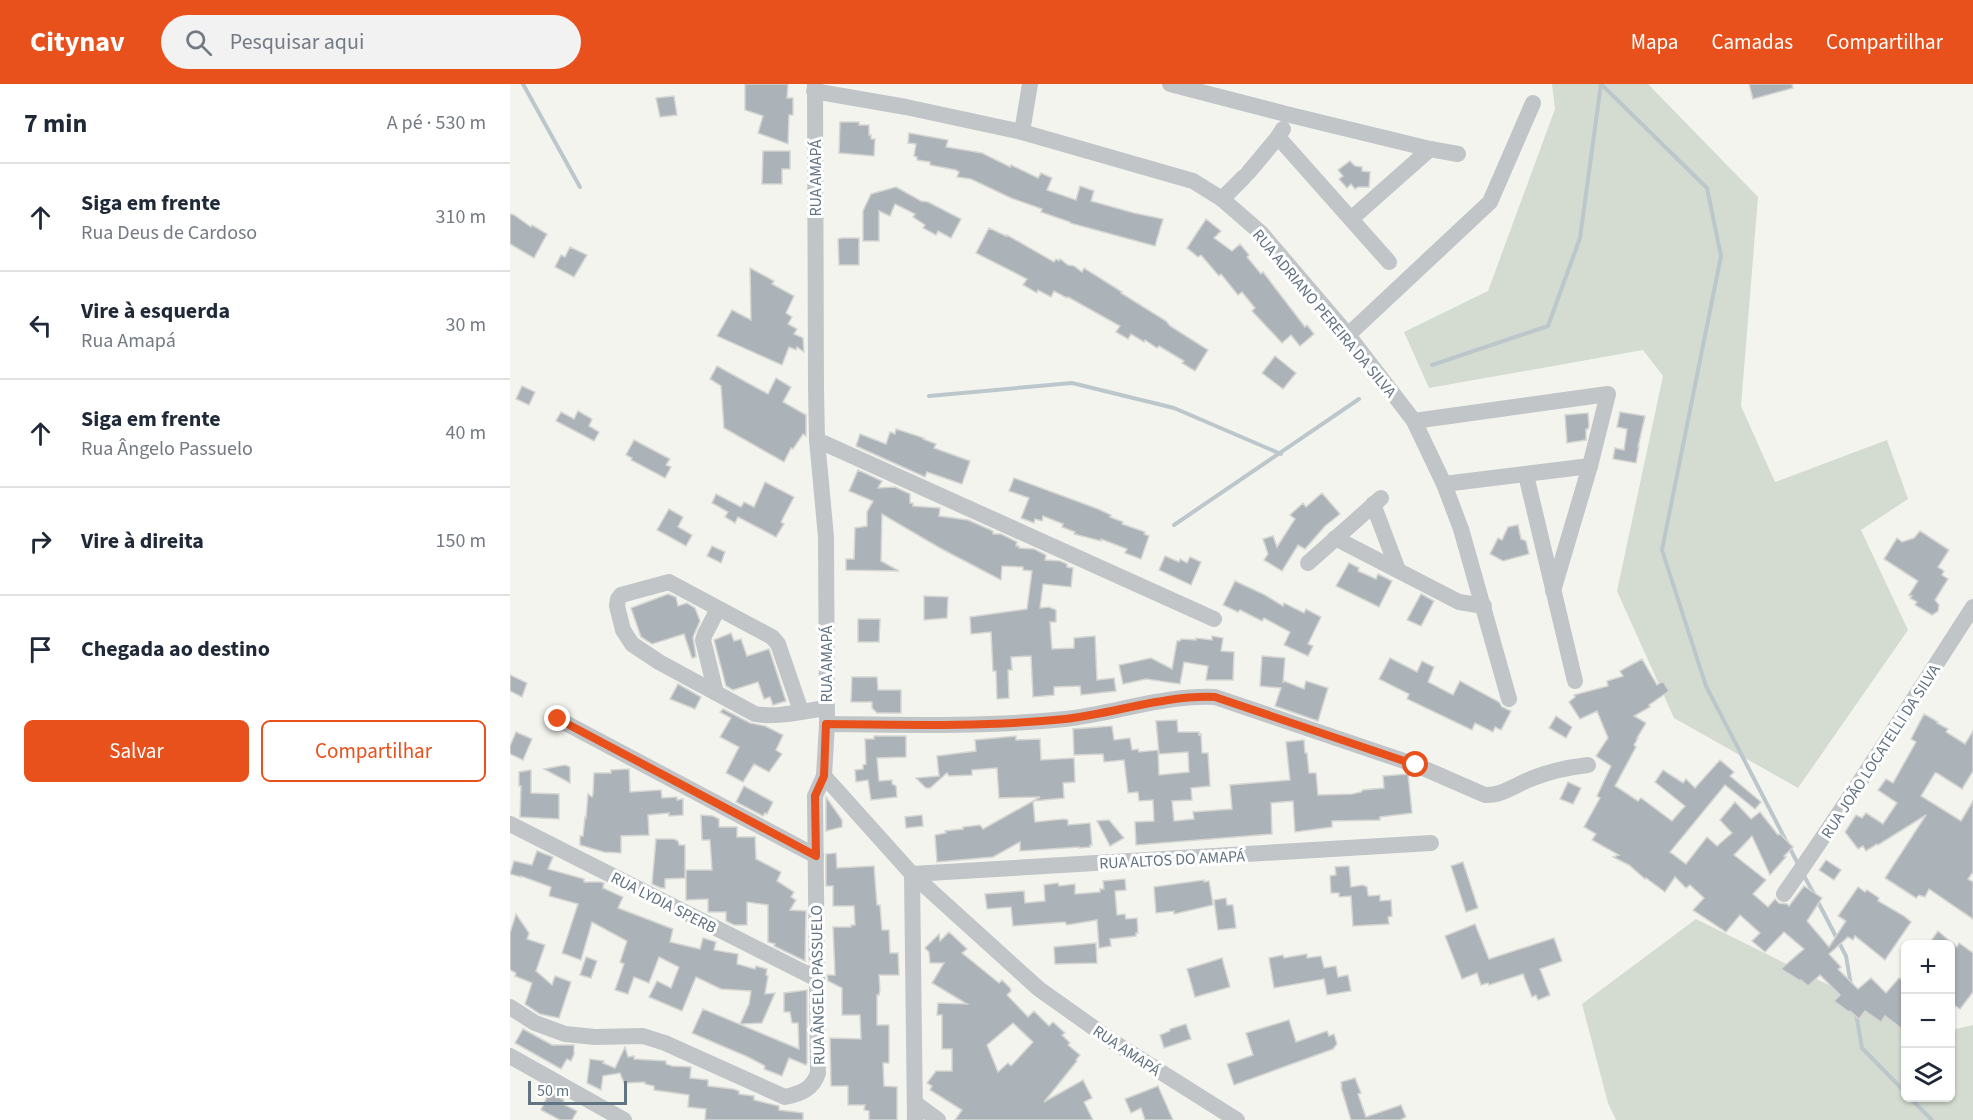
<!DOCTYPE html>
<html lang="pt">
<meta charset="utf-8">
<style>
body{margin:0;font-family:"Source Sans 3",sans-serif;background:#f2f2f3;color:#1f2937}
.controls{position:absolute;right:18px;bottom:18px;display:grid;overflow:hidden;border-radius:9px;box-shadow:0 2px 4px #0004}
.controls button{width:54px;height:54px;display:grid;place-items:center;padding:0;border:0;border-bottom:2px solid #e0e1e3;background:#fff;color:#1f2937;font:30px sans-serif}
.scale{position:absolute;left:18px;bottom:15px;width:99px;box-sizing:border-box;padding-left:6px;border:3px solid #627382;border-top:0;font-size:16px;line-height:21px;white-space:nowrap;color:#627382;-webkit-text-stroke:4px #fff;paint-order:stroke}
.stop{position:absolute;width:18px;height:18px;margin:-14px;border:4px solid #e8501c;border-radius:50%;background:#fff}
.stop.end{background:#e8501c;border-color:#fff;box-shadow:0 2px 6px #0008}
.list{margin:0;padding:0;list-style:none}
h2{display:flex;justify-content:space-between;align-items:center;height:78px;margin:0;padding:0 24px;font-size:26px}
h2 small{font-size:20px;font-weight:400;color:#747a83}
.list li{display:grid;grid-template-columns:39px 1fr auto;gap:18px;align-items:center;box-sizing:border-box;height:108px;padding:0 24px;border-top:2px solid #e0e1e3}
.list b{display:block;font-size:22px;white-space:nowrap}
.list p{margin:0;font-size:20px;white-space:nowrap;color:#747a83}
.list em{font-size:20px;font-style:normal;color:#747a83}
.actions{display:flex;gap:12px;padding:18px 24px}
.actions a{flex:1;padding:14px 0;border:2px solid #e8501c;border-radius:9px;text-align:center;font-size:21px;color:#e8501c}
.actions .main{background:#e8501c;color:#fff}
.icon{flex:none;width:33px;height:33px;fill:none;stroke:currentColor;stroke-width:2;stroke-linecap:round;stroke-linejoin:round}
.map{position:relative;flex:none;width:1463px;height:1036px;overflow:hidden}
header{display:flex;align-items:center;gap:36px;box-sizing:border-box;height:84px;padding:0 30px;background:#e8501c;color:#fff}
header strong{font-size:28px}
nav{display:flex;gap:33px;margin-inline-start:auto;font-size:21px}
.search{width:420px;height:54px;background:#f2f2f3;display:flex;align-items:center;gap:15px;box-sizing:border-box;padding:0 21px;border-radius:33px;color:#747a83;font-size:22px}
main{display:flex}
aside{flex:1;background:#fff}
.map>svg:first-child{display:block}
.green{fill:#d4dbd0}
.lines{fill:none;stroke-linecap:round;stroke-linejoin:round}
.stream{stroke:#bcc7cc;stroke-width:4}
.building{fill:#acb3b8;stroke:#d5d5d2;stroke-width:1.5;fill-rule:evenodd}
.minor{stroke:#c1c5c8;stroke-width:16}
.route{stroke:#e8501c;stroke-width:8}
.labels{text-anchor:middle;stroke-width:6;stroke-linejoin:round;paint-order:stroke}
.street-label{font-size:16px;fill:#627382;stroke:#fff}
</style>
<header>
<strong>Citynav</strong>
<div class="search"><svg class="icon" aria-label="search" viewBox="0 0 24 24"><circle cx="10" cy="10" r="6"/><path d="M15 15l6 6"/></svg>Pesquisar aqui</div>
<nav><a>Mapa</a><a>Camadas</a><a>Compartilhar</a></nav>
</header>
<main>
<aside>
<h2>7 min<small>A pé · 530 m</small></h2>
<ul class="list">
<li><svg class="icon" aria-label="ahead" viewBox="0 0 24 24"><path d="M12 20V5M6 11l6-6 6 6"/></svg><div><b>Siga em frente</b><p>Rua Deus de Cardoso</p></div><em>310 m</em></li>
<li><svg class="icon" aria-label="left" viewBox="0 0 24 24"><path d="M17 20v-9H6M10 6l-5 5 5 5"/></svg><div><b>Vire à esquerda</b><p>Rua Amapá</p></div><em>30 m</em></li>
<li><svg class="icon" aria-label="ahead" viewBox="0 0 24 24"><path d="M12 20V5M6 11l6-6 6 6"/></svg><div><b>Siga em frente</b><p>Rua Ângelo Passuelo</p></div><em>40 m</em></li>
<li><svg class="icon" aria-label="right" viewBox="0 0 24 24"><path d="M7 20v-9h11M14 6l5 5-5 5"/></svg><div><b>Vire à direita</b></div><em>150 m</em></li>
<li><svg class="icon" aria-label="arrive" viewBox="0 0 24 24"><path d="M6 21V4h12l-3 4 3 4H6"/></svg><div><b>Chegada ao destino</b></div></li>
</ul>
<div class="actions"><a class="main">Salvar</a><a>Compartilhar</a></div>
</aside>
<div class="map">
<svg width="1463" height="1036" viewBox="0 0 1463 1036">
<rect width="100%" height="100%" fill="#f4f4ef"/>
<g class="green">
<path d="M1042,0H1138L1248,113L1231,322L1265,398L1377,356L1398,415L1351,446L1398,546L1288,704L1164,634L1107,507L1153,292L1133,266L919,304L894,248L978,207L1045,25Z"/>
<path d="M1186,835L1395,939L1396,1014H1440L1441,946L1463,941V1036H1106L1098,1019L1072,920Z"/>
</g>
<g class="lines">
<g class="stream">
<path d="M13,0L70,103"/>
<path d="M1091,0L1197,104L1211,172L1152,466L1196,602L1288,780"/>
<path d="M922,281L1038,242L1070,154L1091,0"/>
<path d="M419,312L562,299L664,324L771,370"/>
<path d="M664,441L849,315"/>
<path d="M1293,790L1304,810"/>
<path d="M1307,816L1336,872L1341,901"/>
<path d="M1346,929L1352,964L1396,1009"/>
<path d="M1400,1014L1422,1036"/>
</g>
</g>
<g class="building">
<path d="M235,0H278L277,14H283V31H279L278,60L248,49L253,32L235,26Z"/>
<path d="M1239,0H1282L1283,4L1243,15Z"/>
<path d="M164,12L167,31L150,33L146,14Z"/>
<path d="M330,38H349V41H359V51H361V55H365L364,72L329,69Z"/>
<path d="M399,49L438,56L436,63L472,69L500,83L501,81L528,94L531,89L542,94L537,106L566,116L570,102L584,107L581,117L624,129L653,135L645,162L560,139V138L531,128L532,125L501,114L461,95L447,93L449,88L446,86L420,81V78L407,76V73L404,72L406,60L398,59Z"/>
<path d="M253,67H280V85H272V100H252Z"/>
<path d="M840,77L845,82L852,83V87L860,88L859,103H848L845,105L841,100L837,104L829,95L833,92L828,86Z"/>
<path d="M386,103L411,117L418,118L451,135L441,154L428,147L426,151L413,144L415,141L403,133L405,130L385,120L380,132L369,127V157H353V127L361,110Z"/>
<path d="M0,130L4,131L21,143L22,141L37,150L24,174L0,160Z"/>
<path d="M696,135L711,147L704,154L722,167L730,160L739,171L737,173L751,190L753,188L795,243L797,241L804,250L790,262L781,251L772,259L742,227L745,224L732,208L728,211L711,190L709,192L691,171L688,173L677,164Z"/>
<path d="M479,144L496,152L497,151L544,178L546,175L549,177L550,175L558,181L564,182L572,188L574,184L612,208L611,209L656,237L660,242L698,266L685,287L672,279L674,277L649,262L647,264L635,256L634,258L621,250L618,255L606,248L610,242L558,213L557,214L544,207L541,213L528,206L527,209L513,201L517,195L466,169Z"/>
<path d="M332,154H349V181H329L328,155Z"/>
<path d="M60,163L77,171L64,193L45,183L51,171L55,173Z"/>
<path d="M240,184L264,197L262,200L284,212L276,229L282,233L278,240L287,245L284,250L293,254L294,268L287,263L286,266L279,263L272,281L207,252L222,226L241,236Z"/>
<path d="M765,272L786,289L773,305L752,289Z"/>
<path d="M207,282L258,310L266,294L281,303L273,318L296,331V352L293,350L283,365L281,364L274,378L214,344L211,302L200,295Z"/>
<path d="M12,302L25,308L19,321L6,315Z"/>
<path d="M68,327L82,335L79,342L89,348L84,357L46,337L51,328L64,335Z"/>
<path d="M1110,328L1135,332L1128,363H1129L1126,379L1103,375L1105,364L1114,366L1117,345L1107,343Z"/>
<path d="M1078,329L1079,342L1078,345H1076V356L1057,359L1055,331Z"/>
<path d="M386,345L414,354L413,355L426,360L424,364L460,377L452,400L417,388L415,393L346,362L350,350L376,360L380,348L385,350Z"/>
<path d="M124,356L160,375L156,381L161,383L155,394L121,376L122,374L116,371Z"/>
<path d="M348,386L372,397L368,404L385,403L400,410V419H403V422L430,424L429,432L458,436L483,447V450H491L507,458L506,462H509V464L524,465L536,471L535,476L550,477L557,480V483L563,484L561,503L533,500L530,524L539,523L546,526V538H540L542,565L564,564V554L585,552L587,596L604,594L606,607L571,611L570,602L544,603V611L523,613L521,572L501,573L502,586H498L499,614L487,615L486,587H483L481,548L461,550L460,533L517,525L522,487L513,486V483L492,482L491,496L430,464L372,430L371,477L389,487L336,486V475H344L345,444L357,442V428L363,417L339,407Z"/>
<path d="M504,394L588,425L601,431L600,433L613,438L612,440L635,448L634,450L639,452L631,475L615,469L617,465L591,455V457L564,450L565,448L552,443L553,440L533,432L532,437L525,435L524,439L511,434L519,414L499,407Z"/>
<path d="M255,398L284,413L271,438L274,440L266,453L228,433L225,439L215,433L218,428L202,419L206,410L231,423L234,418L244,423Z"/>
<path d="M812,409L830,430L815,442L795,465L788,461L772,487L754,476L758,470L753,455L763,452L767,463L785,435L780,431L793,419L796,423Z"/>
<path d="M159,425L173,433L168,443L182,451L176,462L147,446Z"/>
<path d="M1008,441L1011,455L1016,457L1019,470L993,477L980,470L988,454L992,456L998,443Z"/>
<path d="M1410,447L1439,466L1428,483L1434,487L1432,491L1438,495L1425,516L1429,521L1428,527L1422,531L1405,521L1407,518L1400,514L1402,512L1399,511L1408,497L1374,475L1387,454L1392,458L1404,454Z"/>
<path d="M202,462L215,468L211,479L197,472Z"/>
<path d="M655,472L669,478L670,475L677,479L680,473L691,478L681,501L649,486Z"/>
<path d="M839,479L849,484L848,487L866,495L868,490L882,497L869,523L826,502Z"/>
<path d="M725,497L755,511L773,522L774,519L794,529L796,525L811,533L798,560L803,562L798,572L774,561L780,548L754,534L752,537L730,526L728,528L713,521Z"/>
<path d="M158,510L166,513L168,522L177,519L185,524L190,537L183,553L186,573L182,574L174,550L142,560L131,553L121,524Z"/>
<path d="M911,510L924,517L911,542L897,536Z"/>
<path d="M414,512L438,513L437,534L414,536Z"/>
<path d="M348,535H370L369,558H348Z"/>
<path d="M221,549L224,557L231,555L237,572L259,565L276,617L263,621L260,613L254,615L248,598L223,606L216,602L204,556Z"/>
<path d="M702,552L713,554L711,567L724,568L723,596H696L698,582L674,578L670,600L636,595L613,600L609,581L641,574L662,585L667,557H670L671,555L686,556V554L702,556Z"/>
<path d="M752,572L775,574L773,599L774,597L794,605L796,597L818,604L808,637L765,622L771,604L750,602Z"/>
<path d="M880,574L907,588L912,577L924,583L918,598L943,611L950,597L989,618L992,623L1001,627L991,646L985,643L983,648L965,639L962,646L897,615L899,610L869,595Z"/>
<path d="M1132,575L1147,601L1153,597L1159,607L1139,621L1140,623L1124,632L1136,639L1127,654H1128L1124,661L1126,663L1105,702L1128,717L1131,714L1162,737L1175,722L1145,698L1153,686L1173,699L1176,695L1185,704L1210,676L1224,688L1220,692L1251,718L1245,725L1215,701L1160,768L1176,780L1197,753L1207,762L1222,749L1210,736L1225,718L1241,735L1250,728L1268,751L1270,750L1283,763L1274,772L1276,773L1260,791L1242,752L1224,771L1256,796L1243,810L1258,823L1265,815L1269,819L1277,820L1279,822L1294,802L1312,814L1297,837L1319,863L1336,837L1328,832L1348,803L1355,808L1357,806L1369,814L1368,817L1394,832L1401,838L1375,876L1345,852L1343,856L1338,853L1319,870L1331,883L1328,885L1348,905L1361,894L1376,909L1389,894L1395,898V947L1375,932L1371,938L1355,927L1349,935L1340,927L1339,928L1324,917L1330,911L1310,891L1298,902L1291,896L1290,897L1271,885L1294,865L1274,848L1255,868L1242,857L1250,849L1230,831L1216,848L1183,826L1194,814L1180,801L1176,804L1165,793L1155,808L1136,794L1135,795L1119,781L1103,773L1109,771L1082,756L1086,750L1074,743L1090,714L1087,712L1101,682L1086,672L1098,654L1087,627L1070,635L1059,618L1065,613L1064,611L1098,602L1097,597L1113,592L1110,587Z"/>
<path d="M0,591L17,599L12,613L0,607Z"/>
<path d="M342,593H367L368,606H391V629H367L362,624V618H341Z"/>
<path d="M168,600L191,613L185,625L160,615Z"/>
<path d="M213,625L240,639L255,642L273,651L266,666L272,670L259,688L244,680L233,698L216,689L229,663L210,653L221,634L210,628Z"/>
<path d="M1414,630L1428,638L1427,639L1438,645L1436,648L1455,660L1463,647V687L1452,705L1427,689H1425L1411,712L1451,737L1463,717V788L1458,795L1463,798V835L1419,805L1415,813L1409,811L1406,814L1375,794L1416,731L1368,761L1367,760L1356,767L1353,762L1348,765L1335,748L1346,731L1352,734L1356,729L1373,740L1387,719L1368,706L1376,695L1383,699L1406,658L1401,655Z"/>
<path d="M1046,632L1062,643L1056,654L1039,644Z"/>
<path d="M667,636L668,648H689V651L691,650L692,669H698L700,702L681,704L682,716L662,717L664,737L684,735L683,728L722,725L720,701L780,696L776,658L794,656L795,669H797L799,689H806L808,711L842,710L851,708L853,706L874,704L873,692L898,690L902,729L870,733V736L822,737V743L785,748L783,717L761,719L762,750L626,761L625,738L644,737L643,716L629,717L628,708L618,709L614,676L594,678L593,670L564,671L563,645L602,642L604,656L620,654L622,666L628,665L629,668L648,666L649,691L679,688L678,668L649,670L646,637Z"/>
<path d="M6,648L22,655L13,676L0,670V662Z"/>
<path d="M364,652H396V673L367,674L369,697L382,696V700L386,702L387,713L361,716L358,696L346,698L345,686L353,685V681L356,680L355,655H364Z"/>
<path d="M506,652V656L530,655L531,676L564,674L565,698L553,699L554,714L523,717L530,713L489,714L487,684L462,686V691L439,692L437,689L420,704H416L406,694L429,692L427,672L466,667L465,656Z"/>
<path d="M55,681L60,683V699L34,685Z"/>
<path d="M119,685L120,708L151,706L152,714L167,713V716L173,715V731L159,732V729L138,731L139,751L111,752V769L94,768L70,761V752H73L75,733L76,734L78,710L82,713L83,710L84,689H101V686Z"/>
<path d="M21,686V709L49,710V735L10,733L11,702H9V688Z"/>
<path d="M1058,698L1071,704L1063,720L1050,715Z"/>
<path d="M234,702L263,718L257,730L255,729L253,732L226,718Z"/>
<path d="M316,713L332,736V743L316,747Z"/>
<path d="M523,717L525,738L554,735L558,736V741L580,739L582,761H580V763L569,764V763L510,767V758L483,773L427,778L425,751L436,749L435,747L453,745V743L470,741L473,745Z"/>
<path d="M191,731L203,732L209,735V743H227V753H245L246,775L271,788L267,797L284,808L281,813L286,816L280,826L296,827L295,877L264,862L265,860L258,858V821L237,818V841H224L216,837V828H198V815L176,816V786H202L200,756H192Z"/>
<path d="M412,731L413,742L396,744L395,733Z"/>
<path d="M599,736L614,754L600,762L587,737Z"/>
<path d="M146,755H164L168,757L169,761H175V794L155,795V804H151L142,800Z"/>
<path d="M27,767L43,773L38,785L74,795V798H91L94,799L93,804L113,813L108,824L163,845L160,858L190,865L193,854L206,858L204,866L228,870L227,880L245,885L246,882L257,885L256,891L258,892L255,910L265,909L252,939L230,940L239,920L241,907L211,905L186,893L172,927L139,913L147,897L161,904L169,883L149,873L139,899L124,893L118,910L105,906L114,880L110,878L117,857L82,838L71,876L52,869L68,820L39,812L41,803L11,792V793L0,790L4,777L22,781Z"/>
<path d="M326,769L327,784L364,782L367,821H370L372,846H379L380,869H388L389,891H369L370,906L369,911H367V941H379V979H373L374,1002L387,1003V1036H359V1027L354,1026L355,1021H338V1002H321L320,954L351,955L350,931H332V904L318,897L317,891H325L323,843H341V841H345L344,822H323V802H316V770Z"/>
<path d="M1316,776L1331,786L1324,796L1309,786Z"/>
<path d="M953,778L968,824L956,828L941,782Z"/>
<path d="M839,782L841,803L853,801L857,803L858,811L859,812L870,811V817L881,816L882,832L878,833L879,840L843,842L841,812L829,813V809H821L820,792L826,791L825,783Z"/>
<path d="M615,795L616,806L605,807L607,831L615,830L616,835L627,834L628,849H626V852L600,855L601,862L589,864L587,836L557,841L555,838L503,842L501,823L477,825L475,810L514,807L515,819L535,817L534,801L548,799L549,802L565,800V810L590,808V805H594L593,797Z"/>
<path d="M694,796V798L699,797L703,821L664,830V827L646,829L644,803Z"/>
<path d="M716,814L717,821H723L726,844L708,846L704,816Z"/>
<path d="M6,830L19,849L17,855L35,861L26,887L42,901L45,892L61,898L49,934L30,930L15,920L22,899L5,892L6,889L0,886V849Z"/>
<path d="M965,840L979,875L1044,854L1052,877L1030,885L1040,911L1028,916L1026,911L1022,913L1013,890L979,901L978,899L971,901L967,889L952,895L935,852Z"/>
<path d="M1428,847L1447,863L1449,859L1463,869V908L1450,925L1440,918V861H1418Z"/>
<path d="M439,848L457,865L452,869L489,899L492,896L500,904L501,907L497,911L518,933L524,927L539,942L543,938L555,949L552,951L560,959L558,961L570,971L566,976L567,977L534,1018L573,996L582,1014L574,1018L583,1036H445L452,1026L420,1006L422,1002L417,999L426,987H442V965H432V931H427L428,919L457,920L422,899L434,879H420L419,868L415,864L429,850L430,857ZM503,939L523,958L501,982L498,979L488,988L477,961Z"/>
<path d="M586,859L587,879L545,880L544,863Z"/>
<path d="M797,870V874L811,872L814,884L826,882L828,893L838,891L841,907L817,911L814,895L764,904L759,874L773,871L774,874Z"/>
<path d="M76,873L87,877L81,894L70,891Z"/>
<path d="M712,874L720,903L685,913L677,885Z"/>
<path d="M297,906V979L296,981L279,974L272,992L254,985L255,982L238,973L182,949L193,925L289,965L288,939H282L280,928H274V909Z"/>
<path d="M779,936L786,958L817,947L819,952L824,950L827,960L823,965L724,1001L717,980L743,971L736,949Z"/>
<path d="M676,940L681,955L654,964L650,951L660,947V945Z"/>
<path d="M13,945L42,961H64V970L61,977L57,975L51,985L5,959Z"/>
<path d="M115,963L118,973L124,972V975L156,977V980L162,982L181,983L180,994L198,996V1002L223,1005L229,1007V1010L244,1012V1016L269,1022V1026L293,1029V1036H195L196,1025L178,1023L179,1011L144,1006V1002L135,1000V998L114,999L110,989L93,992L91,1006L77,999L80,975L94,977L93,979L105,984Z"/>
<path d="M845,994L851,1009L848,1010L856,1033L891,1021L896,1033L890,1036H841L831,1003H832L831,998Z"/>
<path d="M648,1002L663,1036H635L631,1024L621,1029L615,1015Z"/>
<path d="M39,1008L54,1016L53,1020L67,1027L62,1036H50L31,1026Z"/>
</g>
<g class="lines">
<g class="minor">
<path d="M305,0L306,304L307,356L316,453L317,640L314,692L402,790L529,905L608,961L727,1036"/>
<path d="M660,0L776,30L920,65L948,70"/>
<path d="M304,7L396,23L512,48L683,97L712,115L751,149L838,251L904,337L934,400L951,445L999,615"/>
<path d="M512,48L520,0"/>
<path d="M768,53L879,178"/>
<path d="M738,89L768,53L773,45"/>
<path d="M712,115L734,93"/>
<path d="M841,135L920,65"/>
<path d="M838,251L980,118L1023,19"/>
<path d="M904,337L1098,310L1080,382L1043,507"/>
<path d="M307,356L704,535"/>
<path d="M1016,391L1065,597"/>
<path d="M934,400L1080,382"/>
<path d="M863,420L888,486"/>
<path d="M825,454L949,518L974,522"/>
<path d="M798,479L871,414"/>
<path d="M206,609L193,556L195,550L208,525"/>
<path d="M291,627L268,560L262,553L159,498L111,511L108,515L107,522L113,546L122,560L149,578L245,630C267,634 294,627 316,624"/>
<path d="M48,635L306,772"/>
<path d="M317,640C396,641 476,643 555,635C606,629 654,611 705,613L906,681L975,711C992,712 1007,700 1023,694C1041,687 1059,683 1078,681"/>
<path d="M0,740L307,895"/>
<path d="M1274,810C1340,716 1401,619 1463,523"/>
<path d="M0,923L25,939L55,950L85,953L133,952L155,959L275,1013C290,1010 303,1005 308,989L305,712L314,692"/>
<path d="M0,972L114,1036"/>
<path d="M405,1019L428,1036"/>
<path d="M405,1036L402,790L921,759"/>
</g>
</g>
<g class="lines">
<path class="route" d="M48,635L306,772L305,712L314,692L316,640C396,641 476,643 555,635C606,629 654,611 705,613L906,681"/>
</g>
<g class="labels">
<g class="street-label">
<text transform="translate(305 94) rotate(-90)" y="6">RUA AMAPÁ</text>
<text transform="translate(815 229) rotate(50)" y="6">RUA ADRIANO PEREIRA DA SILVA</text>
<text transform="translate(316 580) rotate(-90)" y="6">RUA AMAPÁ</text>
<text transform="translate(1370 667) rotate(-57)" y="6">RUA JOÃO LOCATELLI DA SILVA</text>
<text transform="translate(662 775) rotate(-3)" y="6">RUA ALTOS DO AMAPÁ</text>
<text transform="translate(154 818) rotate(27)" y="6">RUA LYDIA SPERB</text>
<text transform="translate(307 901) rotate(-91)" y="6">RUA ÂNGELO PASSUELO</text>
<text transform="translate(617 966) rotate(34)" y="6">RUA AMAPÁ</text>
</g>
</g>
</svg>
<div class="controls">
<button>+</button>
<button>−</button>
<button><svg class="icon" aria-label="layers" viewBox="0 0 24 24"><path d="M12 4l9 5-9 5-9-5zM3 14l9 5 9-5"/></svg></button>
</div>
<div class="scale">50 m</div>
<div class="stop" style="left:906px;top:681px"></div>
<div class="stop end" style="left:48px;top:635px"></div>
</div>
</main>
